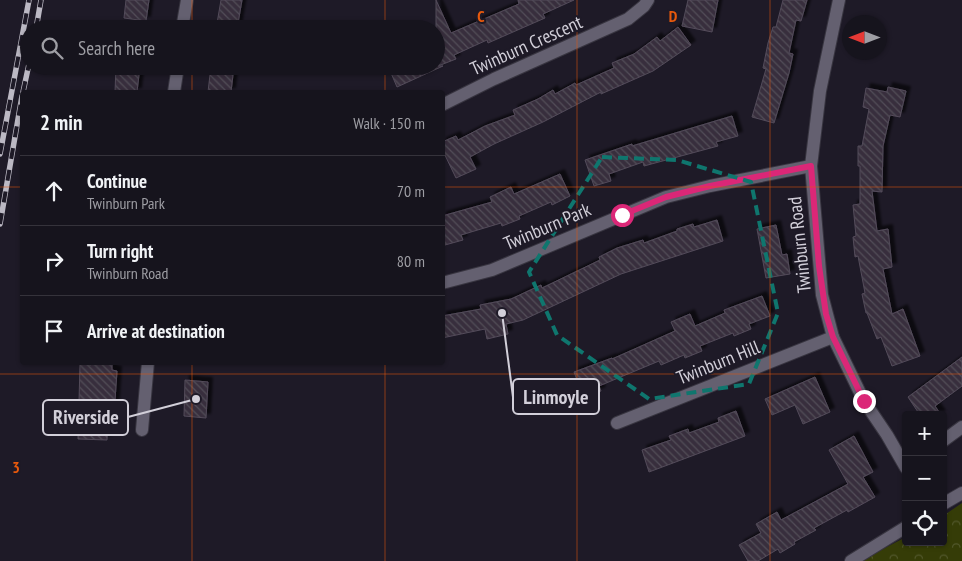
<!DOCTYPE html>
<meta charset="utf-8">
<style>
body{margin:0;font-family:"PT Sans Narrow",sans-serif;background:#1f1d26;color:#f1f3f6}
.controls{position:absolute;right:15px;bottom:15px;display:grid;overflow:hidden;border-radius:5px;box-shadow:0 1px 4px #0004}
.controls button{width:45px;height:45px;display:grid;place-items:center;padding:0;border:0;border-bottom:1px solid #35333b;background:#16141d;color:#f1f3f6;font:25px sans-serif}
.compass{position:absolute;left:842px;top:15px;width:45px;height:45px;border-radius:50%;background:#16141d;box-shadow:0 1px 4px #0004;rotate:270deg}
.stop{position:absolute;width:15px;height:15px;margin:-11px;border:4px solid #db2777;border-radius:50%;background:#fff}
.stop.end{background:#db2777;border-color:#fff;box-shadow:0 1px 5px #0008}
.list{margin:0;padding:0;list-style:none}
h2{display:flex;justify-content:space-between;align-items:center;height:65px;margin:0;padding:0 20px;font-size:21px}
h2 small{font-size:16px;font-weight:400;color:#9e9ea4}
.list li{display:grid;grid-template-columns:32px 1fr auto;gap:15px;align-items:center;box-sizing:border-box;height:70px;padding:0 20px;border-top:1px solid #35333b}
.list b{display:block;font-size:19px;white-space:nowrap}
.list p{margin:0;font-size:16px;white-space:nowrap;color:#9e9ea4}
.list em{font-size:16px;font-style:normal;color:#9e9ea4}
.icon{flex:none;width:28px;height:28px;fill:none;stroke:currentColor;stroke-width:2;stroke-linecap:round;stroke-linejoin:round}
.map{position:relative;flex:none;width:962px;height:561px;overflow:hidden}
.search{position:absolute;background:#16141d;box-shadow:0 1px 4px #0004;left:20px;top:20px;width:425px;height:55px;display:flex;align-items:center;gap:12px;box-sizing:border-box;padding:0 18px;border-radius:28px;color:#9e9ea4;font-size:19px}
.panel{position:absolute;background:#16141d;box-shadow:0 1px 4px #0004;left:20px;top:90px;width:425px;height:275px;border-radius:5px}
.map>svg:first-child{display:block}
.park{fill:url(#park-crowns)}
.building{fill:url(#building-back-hatch);stroke:#534b5a;filter:url(#shadow)}
.lines{fill:none;stroke-linecap:round;stroke-linejoin:round}
.minor-casing{stroke:#383540;stroke-width:14}
.minor{stroke:#646070;stroke-width:12}
.rail-casing{stroke:#bcb9c4;stroke-width:5.5}
.rail{stroke:#1e1a27;stroke-width:4;stroke-dasharray:11;stroke-linecap:butt}
.route{stroke:#db2777;stroke-width:6}
.marked{fill:none;stroke:#0f766e;stroke-width:4;stroke-dasharray:10 6;stroke-linejoin:round}
.grid{fill:none;stroke:#e8590c;stroke-width:1;stroke-opacity:0.55}
.labels{text-anchor:middle;stroke-width:4;stroke-linejoin:round;paint-order:stroke}
.street-label{font-size:19px;fill:#d2cfd9;stroke:#1e1a27}
.grid-label{font-size:16px;text-anchor:middle;font-weight:bold;fill:#e8590c;stroke:#1e1a27;stroke-width:4;stroke-linejoin:round;paint-order:stroke}
.leader{fill:none;stroke:#d2cfd9;stroke-width:2}
.callout-dot{fill:#d2cfd9;stroke:#1e1a27;stroke-width:2}
.callout{fill:#1e1a27;stroke:#d2cfd9;stroke-width:2}
.callout-label{font-size:20px;text-anchor:middle;font-weight:bold;fill:#d2cfd9}
</style>
<div class="map">
<svg width="962" height="561" viewBox="0 0 962 561">
<defs>
<pattern id="park-crowns" width="20" height="18" patternUnits="userSpaceOnUse" patternTransform="scale(1.25)"><rect width="20" height="18" fill="#353c07"/><path d="M2 6a3 3 0 1 1 6 0M12 15a3 3 0 1 1 6 0" fill="none" stroke="#51572b"/></pattern>
<pattern id="building-back-hatch" width="6" height="6" patternUnits="userSpaceOnUse" patternTransform="scale(1.25)"><rect width="6" height="6" fill="#372f3d"/><path d="M-1 5l2 2M0 0l6 6M5-1l2 2" fill="none" stroke="#534c58"/></pattern>
<filter id="shadow"><feDropShadow dx="4.5" dy="-4.5" stdDeviation="1" flood-color="#0009"/></filter>
</defs>
<rect width="100%" height="100%" fill="#1e1a27"/>
<path class="park" d="M962,503V561H860L906,537V542H943V516Z"/>
<g class="building">
<path d="M126,0H149L146,21L124,18Z"/>
<path d="M221,0H242L237,29H216Z"/>
<path d="M436,0L451,33L519,4L518,0H574L543,14L545,18L529,25L488,43L487,40L454,55L456,59L438,66H443L397,87L388,66H436Z"/>
<path d="M688,0H718L712,32L682,26Z"/>
<path d="M783,0H807L801,21L796,20L789,53L793,54L789,73L774,123L752,117L766,69L763,68L768,43L773,27H776Z"/>
<path d="M678,27L691,45L653,71L601,94V92L543,122L494,144L470,157L476,169L456,178L442,149V142L456,136L458,140L485,126L515,115L513,110L538,99L553,90L555,94L575,83L576,85L614,68L612,63L634,54L657,37L660,41Z"/>
<path d="M116,66H140L137,92H115Z"/>
<path d="M211,66H234L231,92H208Z"/>
<path d="M888,87L906,91L900,117L890,115L883,146L882,192L872,191L877,231L888,229L892,267L883,269L892,314L903,309L920,356L892,366L881,337L877,339L867,313H866L862,294L865,293L858,256L855,257L853,237L856,236L853,205L860,204V166H858V146H862L869,109L863,107L866,88L887,92Z"/>
<path d="M732,116L738,136L716,142L718,146L644,166L643,162L609,174L611,181L594,186L585,160L632,144V146Z"/>
<path d="M560,174L570,196L552,205L551,202L519,216L520,219L502,226L501,223L461,235L463,240L445,245L442,235V216L492,202L490,197L511,187L514,194Z"/>
<path d="M717,220L723,241L621,274L523,320L506,324L508,334L487,339L485,329L442,338V316L481,309L480,305L511,299L541,285L542,288L600,260L599,257L617,248L643,240L644,243L677,231V229L693,224L694,227Z"/>
<path d="M776,225L782,255L787,254L790,274L766,278L757,229Z"/>
<path d="M762,296L770,316L749,324L751,329L734,336L733,333L700,346L702,351L685,358L684,355L661,365L659,361L599,386L601,391L584,398L574,372L612,358V359L675,331L671,322L690,314L695,326L725,313L724,310Z"/>
<path d="M962,357V386L935,406L941,415H920L908,397Z"/>
<path d="M91,362H112V370L117,371L114,415H108L107,440L78,439L80,364L91,365Z"/>
<path d="M815,377L830,412L803,424L795,405L772,415L765,399Z"/>
<path d="M185,380L208,382L206,418L184,416Z"/>
<path d="M736,411L745,436L649,472L642,450L671,440L669,436L688,429L689,433L719,422L718,418Z"/>
<path d="M854,436L873,472L863,477L875,497L848,512L847,510L814,528L816,530L794,542L795,544L780,553L778,549L758,561H748L739,545L761,533L756,524L777,512L781,520L848,484L829,450Z"/>
</g>
<g class="lines">
<defs>
<g id="minor">
<path d="M839,0L820,91L811,166L822,295L833,337L864,401L887,435L906,468"/>
<path d="M182,29L187,0"/>
<path d="M174,92L178,66"/>
<path d="M442,105L494,79L628,19L644,6L648,0"/>
<path d="M442,283L492,270L666,197L710,186L811,166"/>
<path d="M617,423L833,337"/>
<path d="M142,430L148,362"/>
<path d="M943,441L962,427"/>
<path d="M943,504L962,493"/>
<path d="M851,561L906,527"/>
</g>
</defs>
<use href="#minor" class="minor-casing"/>
<use href="#minor" class="minor"/>
<defs>
<g id="rail">
<path d="M36,29L41,0"/>
<path d="M23,92L29,64"/>
<path d="M0,154L29,0"/>
<path d="M0,224L22,96"/>
</g>
</defs>
<use href="#rail" class="rail-casing"/>
<use href="#rail" class="rail"/>
</g>
<g class="lines">
<path class="route" d="M622,215L666,197L710,186L811,166L819,266L826,314L833,337L864,401"/>
</g>
<path class="marked" d="M602,157L677,160L751,182L778,313L749,384L649,399L557,335L529,272Z"/>
<path class="grid" d="M192,0V29M385,0V29M577,0V561M770,0V561M192,66V92M385,66V92M0,187H22M442,187H962M192,362V561M385,362V561M0,374H962"/>
<g class="labels">
<g class="street-label">
<text transform="translate(526 45) rotate(-24)" y="7">Twinburn Crescent</text>
<text transform="translate(547 226) rotate(-23)" y="7">Twinburn Park</text>
<text transform="translate(799 245) rotate(-96)" y="7">Twinburn Road</text>
<text transform="translate(718 362) rotate(-22)" y="7">Twinburn Hill</text>
</g>
</g>
<g class="grid-label">
<text x="481" y="22">C</text>
<text x="673" y="22">D</text>
<text x="16" y="473">3</text>
</g>
<path class="leader" d="M502 313L513 397M196 399L128 417"/>
<g class="callout-dot">
<circle cx="502" cy="313" r="5"/>
<circle cx="196" cy="399" r="5"/>
</g>
<g class="callout">
<rect x="513" y="379" width="86" height="35" rx="5"/>
<rect x="43" y="400" width="85" height="35" rx="5"/>
</g>
<g class="callout-label">
<text x="556" y="404">Linmoyle</text>
<text x="86" y="424">Riverside</text>
</g>
</svg>
<div class="controls">
<button>+</button>
<button>−</button>
<button><svg class="icon" aria-label="locate" viewBox="0 0 24 24"><circle cx="12" cy="12" r="6"/><path d="M12 2v4M12 18v4M2 12h4M18 12h4"/></svg></button>
</div>
<svg class="compass" viewBox="-18 -18 36 36"><path d="M0-13l5 13h-10z" fill="#e53935"/><path d="M0 13l5-13h-10z" fill="#9e9ea4"/></svg>
<div class="stop" style="left:622px;top:215px"></div>
<div class="stop end" style="left:864px;top:401px"></div>
<div class="search"><svg class="icon" aria-label="search" viewBox="0 0 24 24"><circle cx="10" cy="10" r="6"/><path d="M15 15l6 6"/></svg>Search here</div>
<section class="panel">
<h2>2 min<small>Walk · 150 m</small></h2>
<ul class="list">
<li><svg class="icon" aria-label="ahead" viewBox="0 0 24 24"><path d="M12 20V5M6 11l6-6 6 6"/></svg><div><b>Continue</b><p>Twinburn Park</p></div><em>70 m</em></li>
<li><svg class="icon" aria-label="right" viewBox="0 0 24 24"><path d="M7 20v-9h11M14 6l5 5-5 5"/></svg><div><b>Turn right</b><p>Twinburn Road</p></div><em>80 m</em></li>
<li><svg class="icon" aria-label="arrive" viewBox="0 0 24 24"><path d="M6 21V4h12l-3 4 3 4H6"/></svg><div><b>Arrive at destination</b></div></li>
</ul>
</section>
</div>
